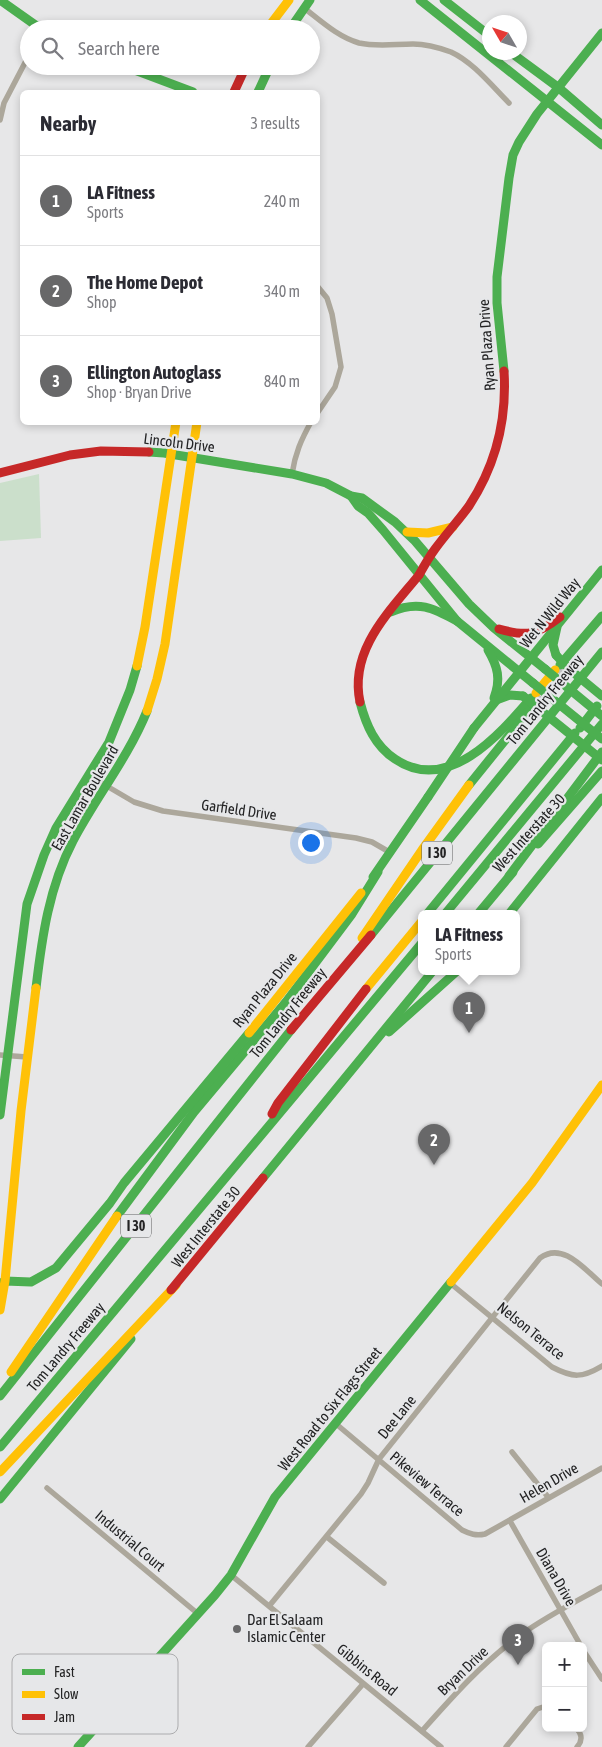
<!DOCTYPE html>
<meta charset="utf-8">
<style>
body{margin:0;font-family:"Asap Condensed",sans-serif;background:#f2f2f3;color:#2b2b33}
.controls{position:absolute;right:15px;bottom:15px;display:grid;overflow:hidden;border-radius:8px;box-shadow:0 2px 8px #0003}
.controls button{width:45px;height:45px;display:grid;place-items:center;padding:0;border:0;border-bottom:1px solid #e1e1e2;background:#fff;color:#2b2b33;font:25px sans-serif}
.compass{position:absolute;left:482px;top:15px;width:45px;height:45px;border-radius:50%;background:#fff;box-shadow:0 2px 8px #0003;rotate:309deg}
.you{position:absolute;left:310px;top:842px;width:18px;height:18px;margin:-12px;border:4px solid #fff;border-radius:50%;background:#1a73e8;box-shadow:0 0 0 8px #1a73e833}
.badge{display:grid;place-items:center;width:32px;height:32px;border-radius:50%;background:#686869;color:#fff;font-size:16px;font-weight:700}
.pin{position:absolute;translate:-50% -41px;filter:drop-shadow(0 1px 2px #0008)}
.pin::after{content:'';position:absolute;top:26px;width:18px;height:15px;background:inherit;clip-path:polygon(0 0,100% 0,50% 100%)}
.popup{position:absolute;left:418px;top:910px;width:102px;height:65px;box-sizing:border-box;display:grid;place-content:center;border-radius:8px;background:#fff;filter:drop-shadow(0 1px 4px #0005);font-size:16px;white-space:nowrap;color:#7c7c81}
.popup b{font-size:19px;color:#2b2b33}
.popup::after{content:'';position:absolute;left:50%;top:100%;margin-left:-10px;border:10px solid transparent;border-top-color:#fff}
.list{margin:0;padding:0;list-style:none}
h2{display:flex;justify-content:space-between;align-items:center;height:65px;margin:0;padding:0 20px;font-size:21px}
h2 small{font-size:16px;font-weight:400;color:#7c7c81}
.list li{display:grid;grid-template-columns:32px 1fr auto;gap:15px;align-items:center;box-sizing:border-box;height:90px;padding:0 20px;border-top:1px solid #e1e1e2}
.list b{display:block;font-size:19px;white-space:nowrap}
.list p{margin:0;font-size:16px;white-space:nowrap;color:#7c7c81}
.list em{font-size:16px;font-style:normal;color:#7c7c81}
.icon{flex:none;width:28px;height:28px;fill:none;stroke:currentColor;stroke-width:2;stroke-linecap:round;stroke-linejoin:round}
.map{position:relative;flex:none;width:602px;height:1747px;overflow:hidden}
.search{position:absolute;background:#fff;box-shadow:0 2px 8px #0003;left:20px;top:20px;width:300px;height:55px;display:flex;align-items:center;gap:12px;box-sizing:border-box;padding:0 18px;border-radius:28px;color:#7c7c81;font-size:19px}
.panel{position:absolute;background:#fff;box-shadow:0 2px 8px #0003;left:20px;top:90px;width:300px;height:335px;border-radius:8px}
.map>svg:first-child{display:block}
.green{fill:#cbdfcb}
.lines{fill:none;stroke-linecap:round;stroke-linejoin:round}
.highway-tunnel{stroke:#c0c0c1;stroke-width:10;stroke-dasharray:10 5;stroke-linecap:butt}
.street{stroke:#aca79b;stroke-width:5.5}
.fast{stroke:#4caf50;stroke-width:9}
.slow{stroke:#ffc107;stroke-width:9}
.jam{stroke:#c62828;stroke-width:9}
.fast-bridge{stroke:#4caf50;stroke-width:9}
.poi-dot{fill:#686869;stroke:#e6e7e9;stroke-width:2}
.labels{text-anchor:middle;stroke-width:4.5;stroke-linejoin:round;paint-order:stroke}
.shield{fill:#e6e7e9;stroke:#5e5e5f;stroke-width:1}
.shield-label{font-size:14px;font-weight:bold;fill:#232324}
.street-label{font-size:15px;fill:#232324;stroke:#e6e7e9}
.poi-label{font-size:15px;fill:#232324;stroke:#e6e7e9;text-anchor:start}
.key{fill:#e6e7e9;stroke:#acacae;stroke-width:1}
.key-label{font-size:14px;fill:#232324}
</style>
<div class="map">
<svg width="602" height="1747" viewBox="0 0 602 1747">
<rect width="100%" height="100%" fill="#e7e7e8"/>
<path class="green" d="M39,474L41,538L0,541V483Z"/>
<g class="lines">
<g class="highway-tunnel">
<path d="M559,674L564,669"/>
<path d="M536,702L541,696"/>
</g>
<g class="street">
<path d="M304,8C321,21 338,37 359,43C377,47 395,44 413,44C425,44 440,48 451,52C473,62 492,86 509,103"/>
<path d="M0,120L4,103L29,55"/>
<path d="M318,287L327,298L332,314L341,367L335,387L318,412"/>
<path d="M292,474C295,454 301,440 311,422"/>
<path d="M88,775L134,802L163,811L356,838L372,842L391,853"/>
<path d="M0,1055L27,1057"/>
<path d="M450,1283L552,1367C573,1378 582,1378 602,1366"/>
<path d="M335,1423L462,1530C470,1534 476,1536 485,1534L602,1468"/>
<path d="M512,1452L548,1497"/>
<path d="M47,1488L197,1613"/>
<path d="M510,1521L581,1646"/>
<path d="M327,1537L384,1583"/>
<path d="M231,1575L441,1747"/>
<path d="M270,1605L361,1494L368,1483L379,1459L540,1258C563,1241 585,1270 602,1284"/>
<path d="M583,1650L602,1679"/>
<path d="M576,1728C582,1734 583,1740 577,1747"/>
<path d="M422,1731C453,1696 484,1661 522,1634C547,1616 575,1602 602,1587"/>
<path d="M308,1747L363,1684"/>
<path d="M506,1747L537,1709L546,1706"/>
</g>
<g class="fast">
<path d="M0,0L41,29"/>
<path d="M420,0L602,145"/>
<path d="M444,0L490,36"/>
<path d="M290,29L310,0"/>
<path d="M510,52L559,88L602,125"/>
<path d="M124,66L193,92"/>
<path d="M258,92L270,66"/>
<path d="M504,371L497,303V277L509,178L513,155L519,142L537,114L602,33"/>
<path d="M149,452L164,453L292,474L326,483L351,496L362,498L395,522L415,541L469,604L494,628L545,669"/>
<path d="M351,496L358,506L368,513L383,530L457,621L533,683"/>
<path d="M391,612C418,600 433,608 457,621"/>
<path d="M488,650C498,667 501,679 494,698"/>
<path d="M556,655L553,645L557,627"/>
<path d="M560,665L602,616"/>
<path d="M499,699L510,695L523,696"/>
<path d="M360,702C366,725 375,746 395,759C448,795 500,734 531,698"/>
<path d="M474,728L602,570"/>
<path d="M580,728L597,706"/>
<path d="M469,785L531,708"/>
<path d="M538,844L602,771"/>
<path d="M509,876L602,752"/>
<path d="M373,877L428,797"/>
<path d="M427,914L575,733"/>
<path d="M445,914L602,724"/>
<path d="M478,914L513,872"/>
<path d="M509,914L602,798"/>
<path d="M371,935L602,652"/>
<path d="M36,988C42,937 49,887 73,841C96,797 128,758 147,711"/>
<path d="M389,1032L456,972"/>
<path d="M0,1115L27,904L44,855L56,828L109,742L130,690L137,666"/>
<path d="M263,1178L432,972"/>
<path d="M117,1216L194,1112L286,1002L352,914L378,872"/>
<path d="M1,1283L5,1281L31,1282L56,1268L110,1203L124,1183L249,1033"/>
<path d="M0,1396L291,1030"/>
<path d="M0,1447L422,943"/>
<path d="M0,1499L131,1339"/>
<path d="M78,1747L215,1595L231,1575L275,1497L451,1282"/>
</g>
<g class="slow">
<path d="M267,29L289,0"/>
<path d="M407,532L428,533L453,527"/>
<path d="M137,666L145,627L176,422"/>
<path d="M536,693L555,670"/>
<path d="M147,711L157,679L165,644L197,422"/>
<path d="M362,938L422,850L469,785"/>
<path d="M366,989L422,921"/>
<path d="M249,1033L361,893"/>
<path d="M451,1282L532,1183L602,1085"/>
<path d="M0,1310L5,1281L21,1111L36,988"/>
<path d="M11,1372L117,1216"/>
<path d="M0,1472L176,1285"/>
</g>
<g class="jam">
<path d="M234,92L246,66"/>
<path d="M0,473L70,455L101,451L149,452"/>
<path d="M419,575C424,566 429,557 435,549C446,534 458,521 469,506C496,465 507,419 504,371"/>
<path d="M499,629C527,637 537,635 560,617"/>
<path d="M360,702C349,650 389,612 419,575"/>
<path d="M291,1030L371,935"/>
<path d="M272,1114L278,1103L366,989"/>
<path d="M171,1290L263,1178"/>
</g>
<g class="fast-bridge">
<path d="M556,655L568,668L602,696"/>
<path d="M545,669L602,716"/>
<path d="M533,683L602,739"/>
<path d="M523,696L602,760"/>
<path d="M428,797L474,728"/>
</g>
</g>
<circle class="poi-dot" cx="237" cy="1629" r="5"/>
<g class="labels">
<g class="shield">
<rect x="422" y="841.5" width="30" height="23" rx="4"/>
<rect x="121" y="1214.5" width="30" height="23" rx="4"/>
</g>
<g class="shield-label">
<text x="437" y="858">I 30</text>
<text x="136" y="1231">I 30</text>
</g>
<g class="street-label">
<text transform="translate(487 345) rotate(-94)" y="5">Ryan Plaza Drive</text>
<text transform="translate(179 443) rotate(7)" y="5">Lincoln Drive</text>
<text transform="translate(550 613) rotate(-51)" y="5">Wet N Wild Way</text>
<text transform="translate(545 700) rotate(-51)" y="5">Tom Landry Freeway</text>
<text transform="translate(85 798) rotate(-60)" y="5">East Lamar Boulevard</text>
<text transform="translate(239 810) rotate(8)" y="5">Garfield Drive</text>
<text transform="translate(529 833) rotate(-48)" y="5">West Interstate 30</text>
<text transform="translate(265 990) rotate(-51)" y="5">Ryan Plaza Drive</text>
<text transform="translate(288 1013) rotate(-51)" y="5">Tom Landry Freeway</text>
<text transform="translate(206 1227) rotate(-51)" y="5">West Interstate 30</text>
<text transform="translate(531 1331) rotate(39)" y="5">Nelson Terrace</text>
<text transform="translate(66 1347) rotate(-50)" y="5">Tom Landry Freeway</text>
<text transform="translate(330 1409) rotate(-51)" y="5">West Road to Six Flags Street</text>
<text transform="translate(397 1417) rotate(-51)" y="5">Dee Lane</text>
<text transform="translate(549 1483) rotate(-30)" y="5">Helen Drive</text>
<text transform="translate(427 1484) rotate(40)" y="5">Pikeview Terrace</text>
<text transform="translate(130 1541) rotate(40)" y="5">Industrial Court</text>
<text transform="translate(556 1577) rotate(60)" y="5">Diana Drive</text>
<text transform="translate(367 1670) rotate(39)" y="5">Gibbins Road</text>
<text transform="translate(463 1671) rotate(-44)" y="5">Bryan Drive</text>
</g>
<g class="poi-label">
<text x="247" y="1625">Dar El Salaam<tspan x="247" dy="17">Islamic Center</tspan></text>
</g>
</g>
<rect x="12" y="1654" width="166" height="80" rx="8" class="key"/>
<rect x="22" y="1669" width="23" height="6" fill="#4caf50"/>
<rect x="22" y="1691" width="23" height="7" fill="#ffc107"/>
<rect x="22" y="1714" width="23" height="6" fill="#c62828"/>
<g class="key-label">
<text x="54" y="1677">Fast</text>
<text x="54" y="1699">Slow</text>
<text x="54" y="1722">Jam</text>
</g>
</svg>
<div class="controls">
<button>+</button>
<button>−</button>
</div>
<svg class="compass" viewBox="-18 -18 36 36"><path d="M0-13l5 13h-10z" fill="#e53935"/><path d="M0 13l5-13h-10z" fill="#7c7c81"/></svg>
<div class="you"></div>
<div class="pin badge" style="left:469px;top:1033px">1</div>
<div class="popup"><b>LA Fitness</b>Sports</div>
<div class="pin badge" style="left:434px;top:1165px">2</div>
<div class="pin badge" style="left:518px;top:1665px">3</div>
<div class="search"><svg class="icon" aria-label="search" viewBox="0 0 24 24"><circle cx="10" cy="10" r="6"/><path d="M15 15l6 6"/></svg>Search here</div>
<section class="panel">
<h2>Nearby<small>3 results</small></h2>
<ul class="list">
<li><span class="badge">1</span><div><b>LA Fitness</b><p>Sports</p></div><em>240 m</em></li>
<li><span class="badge">2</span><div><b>The Home Depot</b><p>Shop</p></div><em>340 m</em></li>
<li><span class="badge">3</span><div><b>Ellington Autoglass</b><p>Shop · Bryan Drive</p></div><em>840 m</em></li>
</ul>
</section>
</div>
